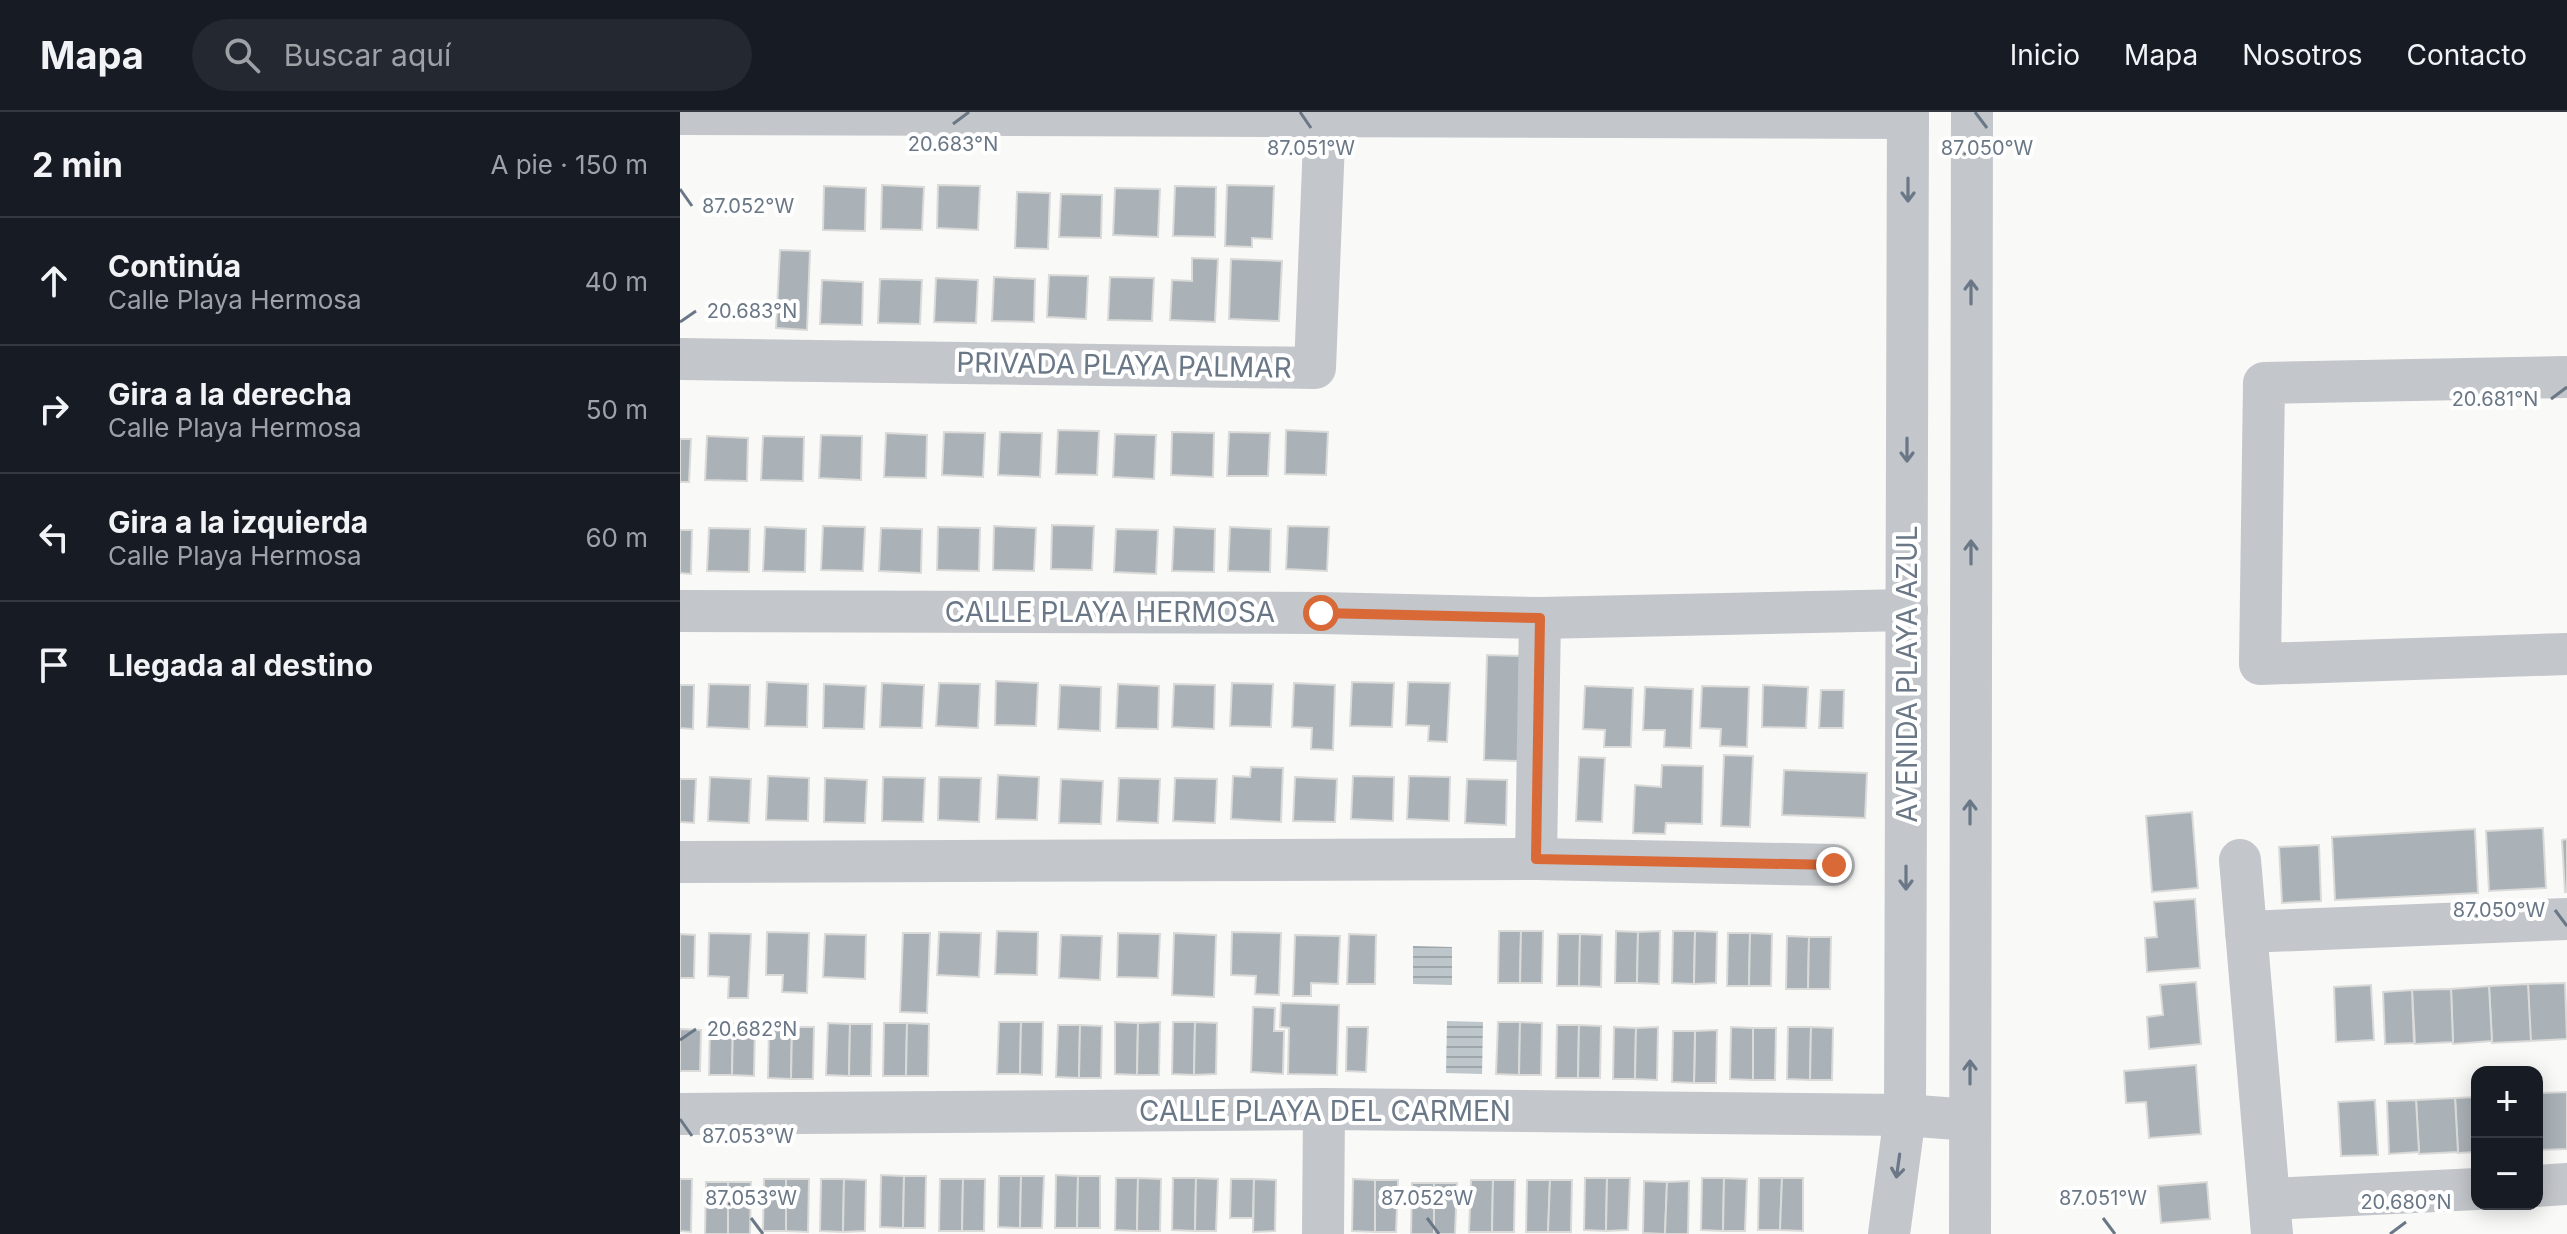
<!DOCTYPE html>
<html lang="es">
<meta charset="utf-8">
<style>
body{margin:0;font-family:Inter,sans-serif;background:#242831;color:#f1f3f6}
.controls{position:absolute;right:24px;bottom:24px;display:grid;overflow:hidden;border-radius:16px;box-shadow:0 4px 20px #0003}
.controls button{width:72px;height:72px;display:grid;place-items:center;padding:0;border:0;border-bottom:2px solid #363941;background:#171b24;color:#f1f3f6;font:40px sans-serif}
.stop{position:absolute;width:24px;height:24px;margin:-18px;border:6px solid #d96936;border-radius:50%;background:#fff}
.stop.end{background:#d96936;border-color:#fff;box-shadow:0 2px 8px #0008}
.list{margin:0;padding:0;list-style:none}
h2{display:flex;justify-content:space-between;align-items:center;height:104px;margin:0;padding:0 32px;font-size:34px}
h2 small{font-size:26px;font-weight:400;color:#9ea1a6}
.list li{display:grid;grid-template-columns:52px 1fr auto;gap:24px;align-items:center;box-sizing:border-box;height:128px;padding:0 32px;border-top:2px solid #363941}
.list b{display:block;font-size:30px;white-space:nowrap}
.list p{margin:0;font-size:26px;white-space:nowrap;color:#9ea1a6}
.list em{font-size:26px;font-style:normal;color:#9ea1a6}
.icon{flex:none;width:44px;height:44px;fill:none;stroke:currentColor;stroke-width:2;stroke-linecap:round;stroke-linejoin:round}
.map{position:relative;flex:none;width:1887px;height:1122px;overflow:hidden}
header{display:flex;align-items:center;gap:48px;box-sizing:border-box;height:112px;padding:0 40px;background:#171b24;border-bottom:2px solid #363941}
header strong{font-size:38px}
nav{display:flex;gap:44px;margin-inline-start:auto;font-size:28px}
.search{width:560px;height:72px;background:#242831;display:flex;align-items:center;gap:20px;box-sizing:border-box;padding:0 28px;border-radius:44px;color:#9ea1a6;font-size:30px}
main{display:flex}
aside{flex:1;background:#171b24}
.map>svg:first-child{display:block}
.water{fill:url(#water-rules)}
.building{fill:#aab1b7;stroke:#dadbd9;stroke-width:2}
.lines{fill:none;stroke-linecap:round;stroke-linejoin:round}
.street{stroke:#c3c6ca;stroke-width:42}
.oneway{stroke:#6a7786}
.route{stroke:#d96936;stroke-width:10}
.ticks{fill:none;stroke:#6a7786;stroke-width:3}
.labels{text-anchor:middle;stroke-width:8;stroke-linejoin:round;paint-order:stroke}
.street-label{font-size:28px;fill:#6a7786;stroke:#fff}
.ticks-label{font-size:20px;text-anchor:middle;fill:#6a7786;stroke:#fff;stroke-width:8;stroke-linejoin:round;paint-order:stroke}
</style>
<header>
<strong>Mapa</strong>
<div class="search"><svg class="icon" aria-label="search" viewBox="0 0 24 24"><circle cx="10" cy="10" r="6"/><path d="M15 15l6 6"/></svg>Buscar aquí</div>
<nav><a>Inicio</a><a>Mapa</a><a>Nosotros</a><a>Contacto</a></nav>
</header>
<main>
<aside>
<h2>2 min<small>A pie · 150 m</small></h2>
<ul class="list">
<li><svg class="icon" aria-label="ahead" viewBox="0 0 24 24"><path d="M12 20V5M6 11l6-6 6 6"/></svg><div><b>Continúa</b><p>Calle Playa Hermosa</p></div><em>40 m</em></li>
<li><svg class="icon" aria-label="right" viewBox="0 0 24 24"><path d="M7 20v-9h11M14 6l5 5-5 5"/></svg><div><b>Gira a la derecha</b><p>Calle Playa Hermosa</p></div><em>50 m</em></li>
<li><svg class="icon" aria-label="left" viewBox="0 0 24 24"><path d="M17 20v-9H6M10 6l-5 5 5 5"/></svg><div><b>Gira a la izquierda</b><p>Calle Playa Hermosa</p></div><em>60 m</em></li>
<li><svg class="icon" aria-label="arrive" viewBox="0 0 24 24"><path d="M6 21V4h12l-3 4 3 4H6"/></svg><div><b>Llegada al destino</b></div></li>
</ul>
</aside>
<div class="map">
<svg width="1887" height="1122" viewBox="0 0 1887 1122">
<defs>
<pattern id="water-rules" width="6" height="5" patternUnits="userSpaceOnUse" patternTransform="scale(2)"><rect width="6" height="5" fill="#bdc6cb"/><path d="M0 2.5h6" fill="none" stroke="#9ea6aa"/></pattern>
</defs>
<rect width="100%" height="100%" fill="#f9f9f7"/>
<g class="water">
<path d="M733,834L772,835V873L733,872Z"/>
<path d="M767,909L803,910L802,962L766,961Z"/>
</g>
<g class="building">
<path d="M202,73L244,75L242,118L201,117Z"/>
<path d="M258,73L300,74L298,118L257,116Z"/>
<path d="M547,73L594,74L592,127L572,126V135L545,134Z"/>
<path d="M144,74L186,76L185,119L143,118Z"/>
<path d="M495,74L536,75L535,125L493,124Z"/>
<path d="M435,76L480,77L478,125L433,123Z"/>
<path d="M337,80L370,81L368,137L335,136Z"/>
<path d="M381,82L422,83L421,126L379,125Z"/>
<path d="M100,138L130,139L127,218L96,216Z"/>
<path d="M512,146L538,147L535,210L490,208L492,168L512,169Z"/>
<path d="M551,147L602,149L599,209L549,207Z"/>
<path d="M369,163L408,164L406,207L367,205Z"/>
<path d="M314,165L355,167L354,210L312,209Z"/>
<path d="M430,165L474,166L472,209L428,208Z"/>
<path d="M256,166L298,168L296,211L254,210Z"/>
<path d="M200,167L242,168L240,212L198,211Z"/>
<path d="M142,168L183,170L182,213L140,212Z"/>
<path d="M378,318L419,319L417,363L376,362Z"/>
<path d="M606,318L648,320L646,363L605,362Z"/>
<path d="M264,320L305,321L303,365L262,363Z"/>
<path d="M320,320L362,321L360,365L318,363Z"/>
<path d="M492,320L534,321L533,365L491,363Z"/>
<path d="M549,320L590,321L588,364H547Z"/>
<path d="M206,321L247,323L246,366L204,365Z"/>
<path d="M435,322L476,323L474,367L433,365Z"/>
<path d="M141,323L182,324L181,368L139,366Z"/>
<path d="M27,324L68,326L67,369L25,368Z"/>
<path d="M83,324L124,325L123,369L81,368Z"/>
<path d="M0,327H11L9,370H0Z"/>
<path d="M372,413L414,414L412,458L371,457Z"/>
<path d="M143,414L185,415L183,459L141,458Z"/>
<path d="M314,414L356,416L354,459L313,458Z"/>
<path d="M608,414L649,415L647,459L606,457Z"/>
<path d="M85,415L126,417L125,460L83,459Z"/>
<path d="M258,415L300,416L299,459L257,458Z"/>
<path d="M494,415L535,417L534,460L492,459Z"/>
<path d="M550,415L591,417L590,460L548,459Z"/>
<path d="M29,416L70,417L69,460L27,459Z"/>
<path d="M201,416L242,417L241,461L199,459Z"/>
<path d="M436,417L478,418L476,462L434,460Z"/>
<path d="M0,418H12L11,462L0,461Z"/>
<path d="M807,543L842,544L838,649L804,648Z"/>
<path d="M316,569L358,571L356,614L315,613Z"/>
<path d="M87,570L128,572L127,615L85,614Z"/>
<path d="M672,570L714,571L712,615L670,614Z"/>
<path d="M728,570L770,571L767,630L748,629L749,614L726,613Z"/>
<path d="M202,571L244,573L242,616L200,615Z"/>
<path d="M259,571L300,572L298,616L256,614Z"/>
<path d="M552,571L593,572L591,615L550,614Z"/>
<path d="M614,571L655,573L653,638L631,637L632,616L612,615Z"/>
<path d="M29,572L70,573L69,617L27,615Z"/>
<path d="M144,572L186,574L184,617L143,616Z"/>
<path d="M438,572L479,574L478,617L436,616Z"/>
<path d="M494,572L535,573L534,617L492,615Z"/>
<path d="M0,573H14L13,617L0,616Z"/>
<path d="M380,573L421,575L420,619L378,617Z"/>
<path d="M1083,573L1128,575L1126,616L1082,615Z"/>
<path d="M905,574L953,576L951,635H924L925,618L903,617Z"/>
<path d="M1022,574L1069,575L1067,635L1040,634L1041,617L1020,616Z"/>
<path d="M965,575L1013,577L1011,636L984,635L985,618H963Z"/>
<path d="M1141,578H1164L1163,616H1139Z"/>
<path d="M1044,643L1073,644L1070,715L1041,714Z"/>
<path d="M899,645L925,646L922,710L896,709Z"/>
<path d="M982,653L1023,654L1022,712L986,711L985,722L953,721L955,673L981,675Z"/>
<path d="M571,655L603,656L601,710L551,707L553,664L570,665Z"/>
<path d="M1104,658L1187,661L1185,706L1102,703Z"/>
<path d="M318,663L359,665L357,708L316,707Z"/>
<path d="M88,664L129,666L128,709L86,708Z"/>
<path d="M673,664L714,665L713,709L671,707Z"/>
<path d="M729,664L770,665L769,709L727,707Z"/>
<path d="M30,665L71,667L69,711L28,709Z"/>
<path d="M203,665L245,666L243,710L202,709Z"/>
<path d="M259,665L301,666L299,710L258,708Z"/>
<path d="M615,665L657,667L655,710L613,709Z"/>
<path d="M145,666L187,668L185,711L144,710Z"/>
<path d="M439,666L480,667L478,711L437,709Z"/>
<path d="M495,666L537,667L535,711L493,709Z"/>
<path d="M0,667H16L14,711L0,710Z"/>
<path d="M381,667L423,669L421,712L379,711Z"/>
<path d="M787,667L827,668L826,713L785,711Z"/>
<path d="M1512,700L1518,776L1472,780L1466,704Z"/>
<path d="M1863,716L1866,776L1809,779L1806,719Z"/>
<path d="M1795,717L1798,781L1655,788L1652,725Z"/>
<path d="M1887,727V780H1885L1882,728Z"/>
<path d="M1639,733L1641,789L1602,791L1599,735Z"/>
<path d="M1515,787L1520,856L1467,860L1465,826L1477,825L1474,790Z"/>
<path d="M317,819L358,820L357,863L315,862Z"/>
<path d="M819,819H841L840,871H818Z"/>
<path d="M841,819H863L862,871H840Z"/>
<path d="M936,819L958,820L957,871H935Z"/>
<path d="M980,819L979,872L957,871L958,820Z"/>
<path d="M993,819H1015L1014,872L992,871Z"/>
<path d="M1015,819L1037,820L1036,871L1014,872Z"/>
<path d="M87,820L129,821L127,881L102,880L103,863H86Z"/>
<path d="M259,820L301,821L299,865L257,863Z"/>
<path d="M552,820L601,821L599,883L575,882L576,864L551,863Z"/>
<path d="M29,821L71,822L68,886H48L49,865L28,864Z"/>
<path d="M223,821H250L247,901L220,900Z"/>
<path d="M438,821L480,822L478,866L437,865Z"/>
<path d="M494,821L536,823L534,885L492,883Z"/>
<path d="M1048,821H1070L1069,874H1047Z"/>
<path d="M1070,821L1092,822L1091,874H1069Z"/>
<path d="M0,822L15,823L14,866H0Z"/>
<path d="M145,822L186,823L185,867L143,865Z"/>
<path d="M669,822L696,823L695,872H667Z"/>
<path d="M878,822H900L899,874H877Z"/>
<path d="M900,822L922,823L921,875L899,874Z"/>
<path d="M381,823L422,824L420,868L379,866Z"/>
<path d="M615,823L660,824L658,872L631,871V884H613Z"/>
<path d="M1107,824L1129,825L1128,877H1106Z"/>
<path d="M1129,825H1151L1150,877H1128Z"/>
<path d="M1516,870L1521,932L1469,937L1467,905L1483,903L1480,873Z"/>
<path d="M1885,871L1887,927L1850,929L1848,872Z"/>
<path d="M1848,872L1851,929L1812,931L1809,874Z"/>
<path d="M1691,873L1694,928L1656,930L1654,875Z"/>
<path d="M1809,874L1812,929L1773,932L1771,877Z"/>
<path d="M1771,877L1773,930L1735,932L1732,878Z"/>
<path d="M1732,878L1734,931L1705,932L1703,880Z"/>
<path d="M601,891L659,893L657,963L608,962L609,916L600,915Z"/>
<path d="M573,895L595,896L594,919H604L603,962L571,960Z"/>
<path d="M319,910H341L340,962H317Z"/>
<path d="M341,910H363L362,963L340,962Z"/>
<path d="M435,910L458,911L457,963L435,962Z"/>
<path d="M480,910L479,963H457L458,911Z"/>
<path d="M493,910H515L514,963L492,962Z"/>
<path d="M515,910L537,911L536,962L514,963Z"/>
<path d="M818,910H840L839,963L816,962Z"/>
<path d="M840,910L862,911L861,963H839Z"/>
<path d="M30,911L53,912L52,963H29Z"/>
<path d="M75,911L74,964L52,963L53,912Z"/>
<path d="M148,911L170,912L169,964L146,963Z"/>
<path d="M204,911H227L226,964H203Z"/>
<path d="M227,911L249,912L248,964H226Z"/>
<path d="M170,912H192L191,964H169Z"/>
<path d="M378,913H400L399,966L376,965Z"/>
<path d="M400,913L422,914L421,966H399Z"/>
<path d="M877,913H899L898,966H876Z"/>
<path d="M899,913L921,914L920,966H898Z"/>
<path d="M89,914L112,915L111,967L88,966Z"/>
<path d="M112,915H134L133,967H111Z"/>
<path d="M667,915H688L686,960L666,959Z"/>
<path d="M934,915L956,916L955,967H933Z"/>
<path d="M978,915L977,968L955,967L956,916Z"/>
<path d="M1051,915L1073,916V968L1050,967Z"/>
<path d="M1108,915H1131L1130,968L1107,967Z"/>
<path d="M1131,915L1153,916L1152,968H1130Z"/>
<path d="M1073,916H1096L1095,968H1073Z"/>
<path d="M0,917L21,918L20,959H0Z"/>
<path d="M1037,918L1036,971H1014L1015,919Z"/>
<path d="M993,919H1015L1014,971L992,970Z"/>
<path d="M1516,953L1521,1022L1469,1026L1466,990L1446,991L1444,959Z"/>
<path d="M1887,980V1037L1857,1038V981Z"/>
<path d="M1797,985V1040L1778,1041L1775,986Z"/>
<path d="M1775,986L1778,1040L1739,1042L1736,988Z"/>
<path d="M1695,988L1698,1043L1661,1044L1658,990Z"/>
<path d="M1736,988L1739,1040L1709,1042L1707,989Z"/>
<path d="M201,1063L224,1064L223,1116L200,1115Z"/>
<path d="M376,1063L398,1064L397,1116H375Z"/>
<path d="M224,1064H246L245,1116H223Z"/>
<path d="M319,1064H341L340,1116L318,1115Z"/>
<path d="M341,1064H364L362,1116H340Z"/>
<path d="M398,1064H420V1116H397Z"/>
<path d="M436,1066H458L457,1119L435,1118Z"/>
<path d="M458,1066L481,1067L480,1119H457Z"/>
<path d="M493,1066H516L515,1119L492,1118Z"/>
<path d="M516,1066L538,1067L536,1119H515Z"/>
<path d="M905,1066H927L926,1119L904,1118Z"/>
<path d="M927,1066H950L948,1118L926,1119Z"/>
<path d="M1022,1066H1044L1043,1119L1021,1118Z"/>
<path d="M1044,1066L1067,1067L1065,1119H1043Z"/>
<path d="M1079,1066H1102L1100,1118H1078Z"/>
<path d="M1102,1066H1123V1119L1100,1118Z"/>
<path d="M0,1067H12L11,1120L0,1119Z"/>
<path d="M84,1067H106V1119H83Z"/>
<path d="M106,1067H129L128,1120L106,1119Z"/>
<path d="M141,1067H164L163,1120L140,1119Z"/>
<path d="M164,1067L186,1068L185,1119L163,1120Z"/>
<path d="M260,1067H283L282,1119H259Z"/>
<path d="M283,1067H305L304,1119H282Z"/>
<path d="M551,1067H574L573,1106H550Z"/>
<path d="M574,1067L596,1068L595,1119L573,1120Z"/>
<path d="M673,1067L695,1068V1120L672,1119Z"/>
<path d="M695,1068H718L716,1120H695Z"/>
<path d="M791,1068H813L812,1120H789Z"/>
<path d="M813,1068H835L834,1120H812Z"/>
<path d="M847,1068H870L868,1120H846Z"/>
<path d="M870,1068H892L891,1120H868Z"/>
<path d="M964,1069L987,1070L985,1122L963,1121Z"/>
<path d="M1009,1069L1008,1122H985L987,1070Z"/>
<path d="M26,1070H48V1122H25Z"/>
<path d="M48,1070H71L70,1122H48Z"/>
<path d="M1527,1070L1530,1107L1481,1111L1478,1074Z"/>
<path d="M732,1071H754V1122H731Z"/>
<path d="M754,1071H777L775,1122H754Z"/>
</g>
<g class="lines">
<g class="street">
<path d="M0,2L1228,6"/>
<path d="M0,247L635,256L645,4"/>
<path d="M1887,265L1584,271L1580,552L1887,542"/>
<path d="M0,499L641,501L860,506L1227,498"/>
<path d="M856,747L860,506"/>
<path d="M1560,748L1592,1122"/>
<path d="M0,750L856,747L1154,753"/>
<path d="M1566,820L1887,807"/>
<path d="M0,1002L644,997L1225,1003L1290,1008"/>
<path d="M1857,1074L1887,1072"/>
<path d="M1589,1087L1797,1077"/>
<path d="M643,1122L644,997"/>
<path d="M1209,1122L1225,1003L1228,0"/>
<path d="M1290,1122L1292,0"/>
</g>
</g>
<defs><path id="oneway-shaft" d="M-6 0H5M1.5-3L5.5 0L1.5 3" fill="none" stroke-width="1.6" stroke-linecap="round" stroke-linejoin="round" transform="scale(2)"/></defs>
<g class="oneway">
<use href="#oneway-shaft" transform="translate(1228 78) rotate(90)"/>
<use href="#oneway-shaft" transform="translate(1291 180) rotate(-90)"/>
<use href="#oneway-shaft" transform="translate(1227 338) rotate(90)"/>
<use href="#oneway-shaft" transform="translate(1291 440) rotate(-90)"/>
<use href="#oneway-shaft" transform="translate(1290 700) rotate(-90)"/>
<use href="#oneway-shaft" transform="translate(1226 766) rotate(90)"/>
<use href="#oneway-shaft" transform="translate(1290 960) rotate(-90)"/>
<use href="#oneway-shaft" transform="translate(1218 1054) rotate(98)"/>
</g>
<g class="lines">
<path class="route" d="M641,501L860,506L856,747L1154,753"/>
</g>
<path class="ticks" d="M620,0L631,16M1295,0L1307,16M273,12L289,0M0,77L12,94M0,210L16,199M1871,287L1887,275M1875,798L1887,814M0,928L16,917M0,1007L12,1024M71,1106L83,1122M747,1106L759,1122M1423,1106L1435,1122M1710,1122L1726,1110"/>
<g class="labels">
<g class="street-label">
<text transform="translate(444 253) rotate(1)" y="10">PRIVADA PLAYA PALMAR</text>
<text x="430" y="510">CALLE PLAYA HERMOSA</text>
<text transform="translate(1227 562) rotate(-90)" y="10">AVENIDA PLAYA AZUL</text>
<text x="645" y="1009">CALLE PLAYA DEL CARMEN</text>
</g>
</g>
<g class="ticks-label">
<text x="273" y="39">20.683°N</text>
<text x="631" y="43">87.051°W</text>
<text x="1307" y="43">87.050°W</text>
<text x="68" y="101">87.052°W</text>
<text x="72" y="206">20.683°N</text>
<text x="1815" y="294">20.681°N</text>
<text x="1819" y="805">87.050°W</text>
<text x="72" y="924">20.682°N</text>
<text x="68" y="1031">87.053°W</text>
<text x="71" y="1093">87.053°W</text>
<text x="747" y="1093">87.052°W</text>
<text x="1423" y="1093">87.051°W</text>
<text x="1726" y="1097">20.680°N</text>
</g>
</svg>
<div class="controls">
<button>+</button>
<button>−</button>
</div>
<div class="stop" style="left:641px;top:501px"></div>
<div class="stop end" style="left:1154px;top:753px"></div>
</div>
</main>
